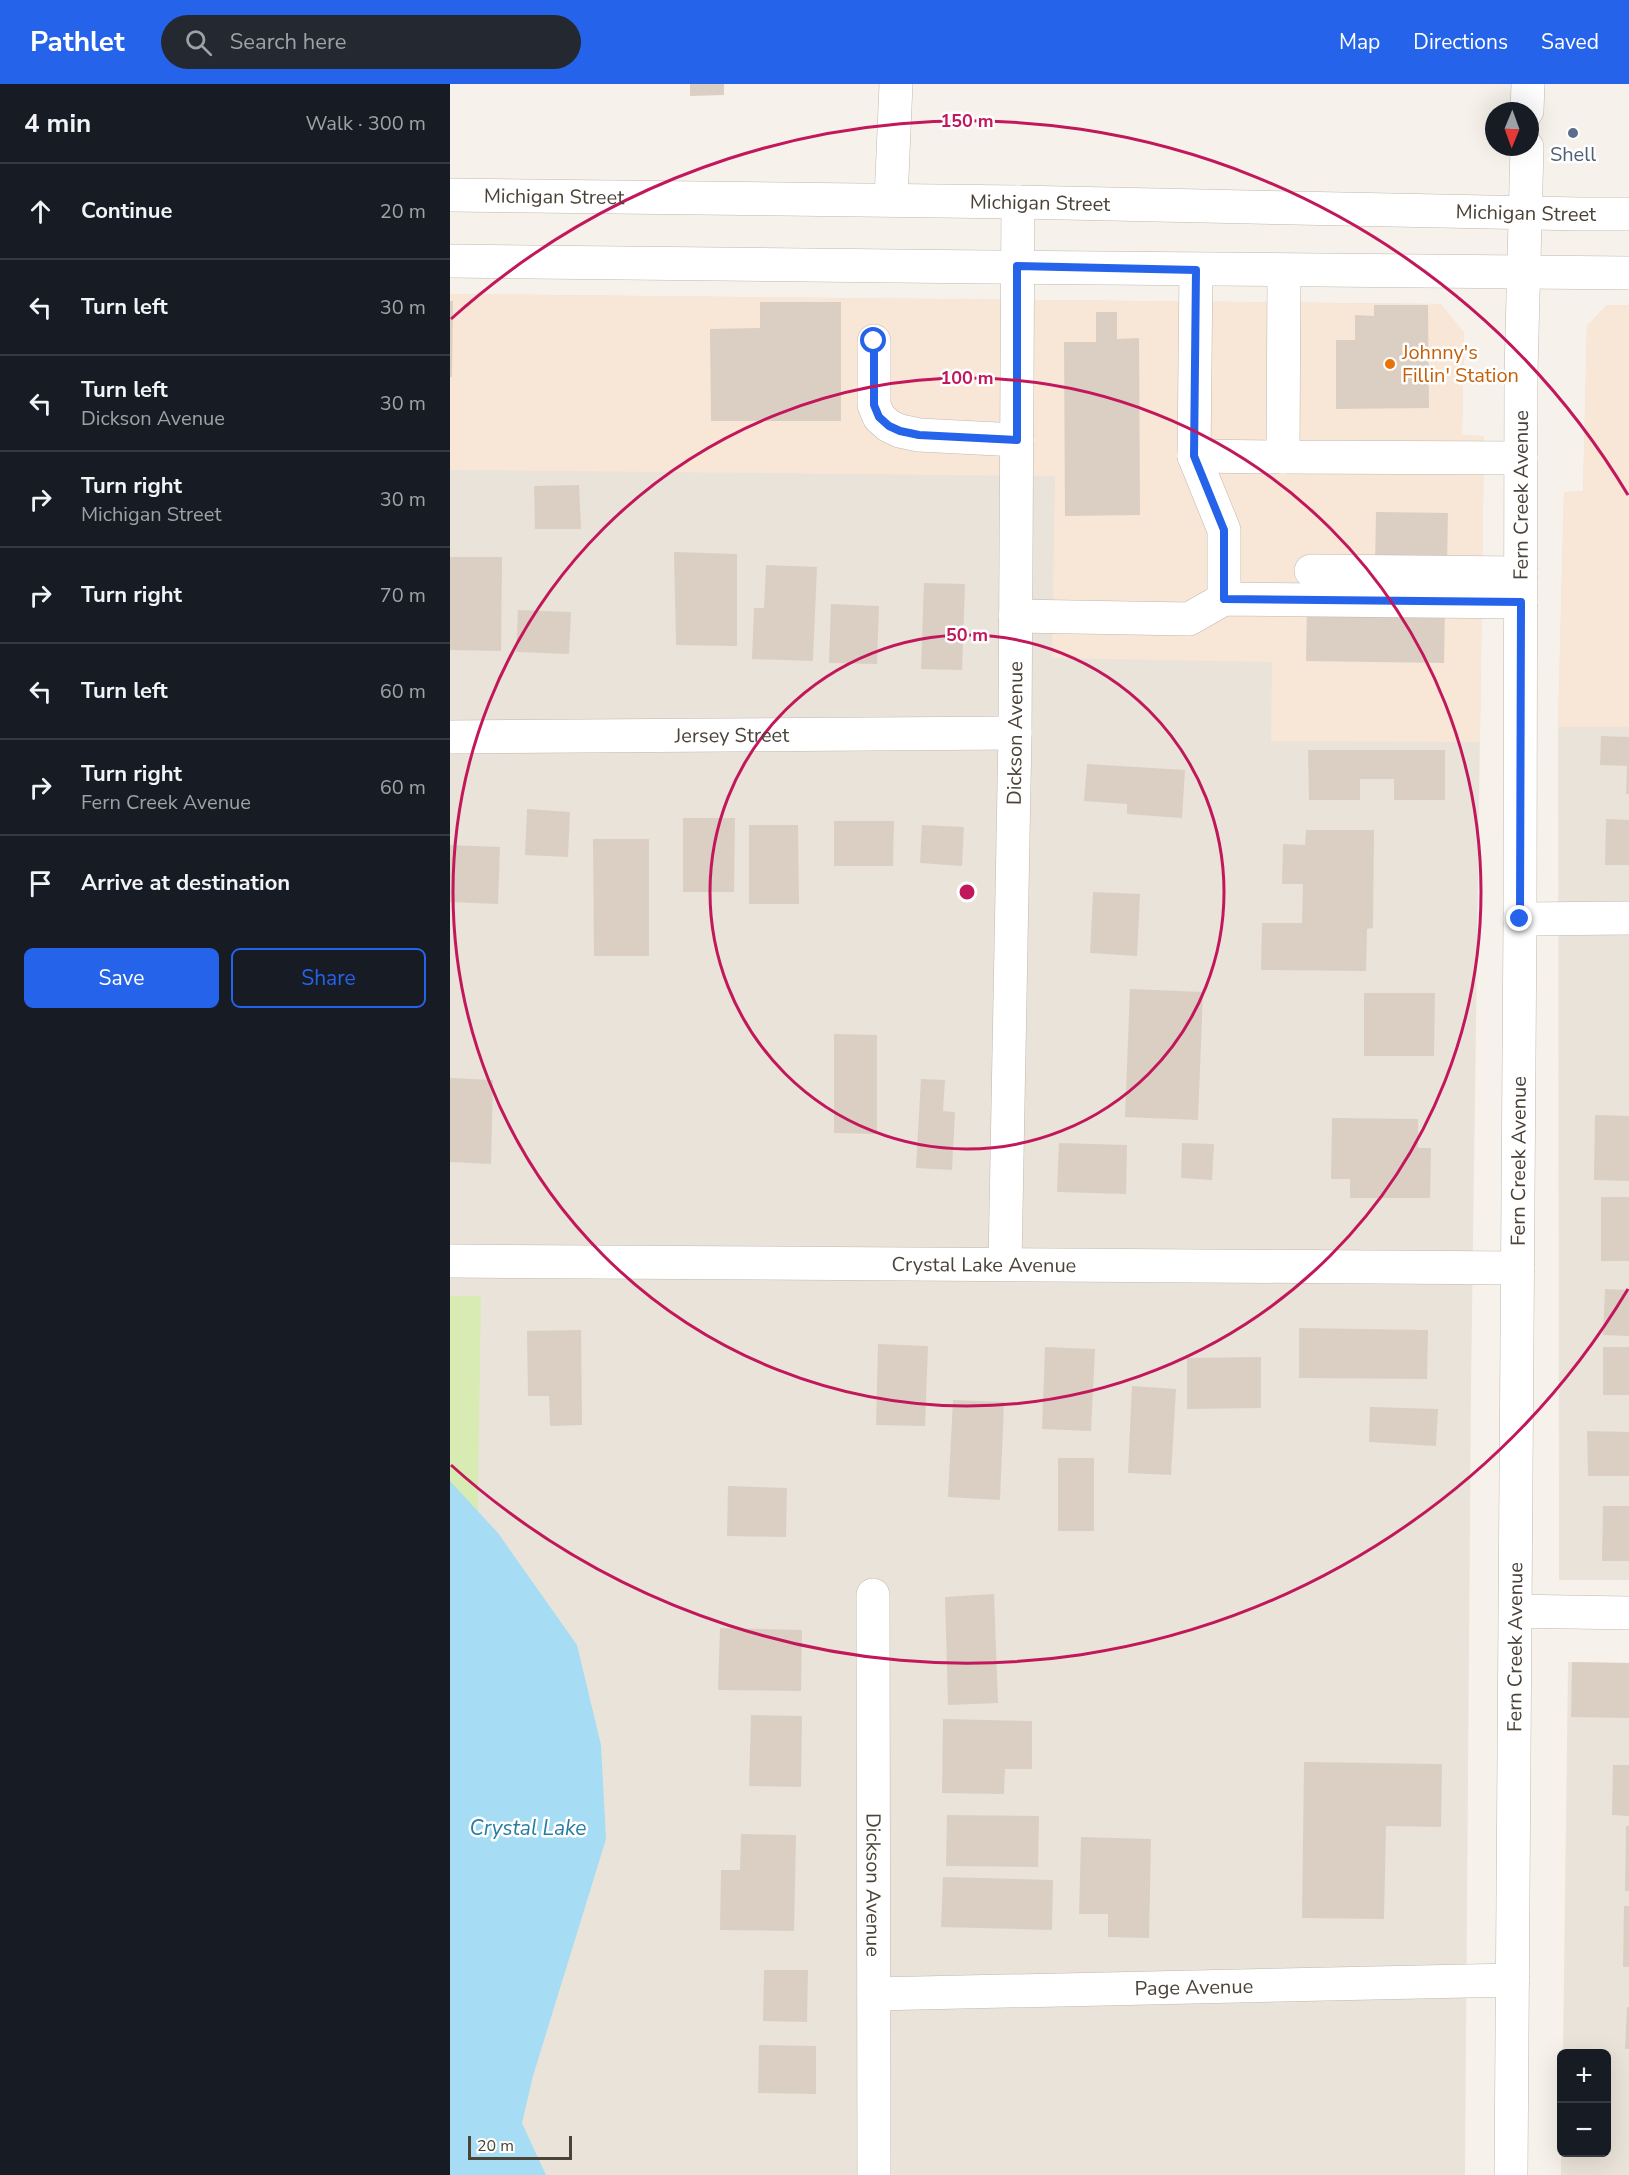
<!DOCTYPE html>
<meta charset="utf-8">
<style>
body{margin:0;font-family:"Nunito Sans",sans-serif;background:#242831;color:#f1f3f6}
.controls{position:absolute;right:18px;bottom:18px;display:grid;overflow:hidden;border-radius:9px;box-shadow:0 6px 24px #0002}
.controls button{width:54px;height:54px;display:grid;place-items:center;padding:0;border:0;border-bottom:2px solid #363941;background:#171b24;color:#f1f3f6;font:30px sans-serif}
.compass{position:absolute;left:1035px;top:18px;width:54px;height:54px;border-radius:50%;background:#171b24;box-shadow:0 6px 24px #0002;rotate:181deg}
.scale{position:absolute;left:18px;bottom:15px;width:104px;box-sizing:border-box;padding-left:6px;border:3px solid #4b4238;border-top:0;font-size:16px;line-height:21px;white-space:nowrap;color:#4b4238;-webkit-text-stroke:4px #fff;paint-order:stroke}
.stop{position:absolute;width:18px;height:18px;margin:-14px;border:4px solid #2563eb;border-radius:50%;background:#fff}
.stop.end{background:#2563eb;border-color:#fff;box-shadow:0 2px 6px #0008}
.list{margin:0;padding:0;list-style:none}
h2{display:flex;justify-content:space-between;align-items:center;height:78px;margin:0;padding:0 24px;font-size:26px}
h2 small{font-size:20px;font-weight:400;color:#9ea1a6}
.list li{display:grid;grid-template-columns:39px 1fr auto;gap:18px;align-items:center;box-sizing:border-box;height:96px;padding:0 24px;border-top:2px solid #363941}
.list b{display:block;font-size:22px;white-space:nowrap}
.list p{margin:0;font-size:20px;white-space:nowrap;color:#9ea1a6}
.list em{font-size:20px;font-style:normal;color:#9ea1a6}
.actions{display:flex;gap:12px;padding:18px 24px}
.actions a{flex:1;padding:14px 0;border:2px solid #2563eb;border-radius:9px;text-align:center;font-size:21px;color:#2563eb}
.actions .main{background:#2563eb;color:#fff}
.icon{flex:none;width:33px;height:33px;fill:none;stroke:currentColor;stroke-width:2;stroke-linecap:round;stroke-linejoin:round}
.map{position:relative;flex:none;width:1179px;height:2091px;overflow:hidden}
header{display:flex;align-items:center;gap:36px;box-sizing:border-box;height:84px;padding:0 30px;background:#2563eb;color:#fff}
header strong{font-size:28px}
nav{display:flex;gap:33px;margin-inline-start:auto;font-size:21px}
.search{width:420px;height:54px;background:#242831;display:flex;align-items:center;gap:15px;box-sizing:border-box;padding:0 21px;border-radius:33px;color:#9ea1a6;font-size:22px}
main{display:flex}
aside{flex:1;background:#171b24}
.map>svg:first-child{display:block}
.residential{fill:#eae3d9}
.commercial{fill:#f8e6d7}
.green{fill:#d8ebb3}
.water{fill:#a6ddf4}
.building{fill:#dbcfc3}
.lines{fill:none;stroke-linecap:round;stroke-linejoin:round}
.minor-casing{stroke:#c2b8ad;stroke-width:34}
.minor{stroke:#fff;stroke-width:33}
.route{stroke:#2563eb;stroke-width:8}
.ring{fill:none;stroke:#c2185b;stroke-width:3}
.service-dot{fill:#5c6f8a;stroke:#fff;stroke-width:2}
.food-dot{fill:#e8710a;stroke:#fff;stroke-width:2}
.labels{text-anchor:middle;stroke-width:5;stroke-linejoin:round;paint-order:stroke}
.service-label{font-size:20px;fill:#4e5e75;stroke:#fff}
.street-label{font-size:20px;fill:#4b4238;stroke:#fff}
.food-label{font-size:20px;fill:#c56008;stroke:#fff;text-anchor:start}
.water-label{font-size:21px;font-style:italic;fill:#277da3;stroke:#fff}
.centre{fill:#c2185b;stroke:#fff;stroke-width:3}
.ring-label{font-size:18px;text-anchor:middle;font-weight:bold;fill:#c2185b;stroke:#fff;stroke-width:5;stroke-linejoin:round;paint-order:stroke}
</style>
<header>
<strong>Pathlet</strong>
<div class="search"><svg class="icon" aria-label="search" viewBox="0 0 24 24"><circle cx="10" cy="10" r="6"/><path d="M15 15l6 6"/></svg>Search here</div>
<nav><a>Map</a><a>Directions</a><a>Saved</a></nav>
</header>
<main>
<aside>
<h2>4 min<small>Walk · 300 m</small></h2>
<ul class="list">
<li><svg class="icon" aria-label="ahead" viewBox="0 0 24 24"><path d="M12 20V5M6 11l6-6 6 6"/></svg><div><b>Continue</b></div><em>20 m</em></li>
<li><svg class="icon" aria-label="left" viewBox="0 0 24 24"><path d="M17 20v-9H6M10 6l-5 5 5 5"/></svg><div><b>Turn left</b></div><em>30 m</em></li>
<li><svg class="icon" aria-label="left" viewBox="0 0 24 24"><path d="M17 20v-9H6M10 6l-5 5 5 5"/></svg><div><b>Turn left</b><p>Dickson Avenue</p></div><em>30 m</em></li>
<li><svg class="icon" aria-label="right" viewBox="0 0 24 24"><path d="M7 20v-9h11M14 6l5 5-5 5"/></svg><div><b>Turn right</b><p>Michigan Street</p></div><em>30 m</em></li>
<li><svg class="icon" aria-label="right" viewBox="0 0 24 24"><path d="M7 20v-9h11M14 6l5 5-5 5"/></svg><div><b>Turn right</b></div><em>70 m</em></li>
<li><svg class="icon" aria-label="left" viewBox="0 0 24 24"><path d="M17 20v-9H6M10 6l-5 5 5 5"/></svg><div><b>Turn left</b></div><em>60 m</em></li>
<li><svg class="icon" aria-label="right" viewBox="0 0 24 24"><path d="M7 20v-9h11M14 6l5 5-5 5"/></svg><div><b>Turn right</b><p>Fern Creek Avenue</p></div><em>60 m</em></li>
<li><svg class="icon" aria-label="arrive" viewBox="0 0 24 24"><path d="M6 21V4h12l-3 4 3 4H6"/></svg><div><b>Arrive at destination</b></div></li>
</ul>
<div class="actions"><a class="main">Save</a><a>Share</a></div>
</aside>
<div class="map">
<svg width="1179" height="2091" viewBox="0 0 1179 2091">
<rect width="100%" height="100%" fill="#f6f2eb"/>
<g class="residential">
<path d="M0,210L991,220L1014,249L1012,351L1034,352L1021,1306L1015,2091H0Z"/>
<path d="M1157,221H1179V1496H1109L1108,643L1114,408L1133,407L1137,242Z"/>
<path d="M1118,1578L1179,1579V2091H1111V2062L1112,2068H1156V1970L1113,1969Z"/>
</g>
<g class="commercial">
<path d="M0,210L991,220L1014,249L1012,351L1034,352L1030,658L821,657L822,578L602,574L605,392L0,386Z"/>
<path d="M1157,221H1179V643H1108L1114,408L1133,407L1137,242Z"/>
</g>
<path class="green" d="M0,1212H31L25,1602L0,1588Z"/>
<path class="water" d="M0,1397L48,1449L127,1561L151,1661L156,1755L83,1992L72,2039L96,2091H0Z"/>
<g class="building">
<path d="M240,0H274V11L240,12Z"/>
<path d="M0,217H3L2,293H0Z"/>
<path d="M310,218H391V337H261L260,245L310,244Z"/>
<path d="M924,221H978L979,324L886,325V256H905V231L924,232Z"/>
<path d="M646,228H667V255L689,254L690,431L615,432L614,258H646Z"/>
<path d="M129,401L131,445H85L84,402Z"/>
<path d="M926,428L998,429L997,481L925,480Z"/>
<path d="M224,468L287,470V562L226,561Z"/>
<path d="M0,473H52L51,567L0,566Z"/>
<path d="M316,481L367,483L363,577L302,575L304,524H314Z"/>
<path d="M474,499L515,500L512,586L471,585Z"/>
<path d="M381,520L429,522L427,580L379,579Z"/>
<path d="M857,524L995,527L994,579L856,577Z"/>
<path d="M68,526L121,528L119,570L66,568Z"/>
<path d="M1151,652L1179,653V710H1176L1177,682L1150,681Z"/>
<path d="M858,666H995V716H944V695H910V716H859Z"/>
<path d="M637,680L735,686L732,734L677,730V720L634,717Z"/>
<path d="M77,725L120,728L118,773L75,771Z"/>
<path d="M233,734H285L284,808H233Z"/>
<path d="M1156,735L1179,736V781H1155Z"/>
<path d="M384,737H444L443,782H384Z"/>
<path d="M299,741H348L349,820H299Z"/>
<path d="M472,741L514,743L512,782L470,779Z"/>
<path d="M856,746H924L923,844L917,845L916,887L811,886L812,839H852L853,800H832L833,760L855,761Z"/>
<path d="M143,755H199V872H144Z"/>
<path d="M0,761L50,763L48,820L0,818Z"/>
<path d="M643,808L690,810L687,872L640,869Z"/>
<path d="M680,905L753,908L748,1036L675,1033Z"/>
<path d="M914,909H985L984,972H914Z"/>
<path d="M384,950L427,951V1050L384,1049Z"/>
<path d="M0,994L43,996L41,1080L0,1078Z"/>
<path d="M471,995L495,996L493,1027L505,1028L502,1086L466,1084Z"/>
<path d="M1145,1031L1179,1032V1097L1144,1096Z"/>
<path d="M882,1034L968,1035V1064H981L980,1114H900V1095H881Z"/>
<path d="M609,1059L677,1061L676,1110L607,1108Z"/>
<path d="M732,1059L764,1060L762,1096L731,1094Z"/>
<rect x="1151" y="1113" width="28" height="64"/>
<path d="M1155,1205L1179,1206V1252L1153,1251Z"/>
<path d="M849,1244L978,1246L977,1295L849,1294Z"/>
<path d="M131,1246L132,1341L100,1342L99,1312H78L77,1247Z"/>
<path d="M428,1260L478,1262L475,1342L426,1341Z"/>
<path d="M595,1263L645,1265L641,1347L592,1345Z"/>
<rect x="1153" y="1263" width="26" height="48"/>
<path d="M811,1273V1324L737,1325V1274Z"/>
<path d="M682,1302L726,1305L721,1391L678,1389Z"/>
<path d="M503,1316L554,1318L550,1416L498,1413Z"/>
<path d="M920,1323L988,1325L986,1362L919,1358Z"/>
<path d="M1137,1347L1179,1348V1392H1138Z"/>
<rect x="608" y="1374" width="36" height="73"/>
<path d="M278,1402L337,1404L336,1453L277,1452Z"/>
<path d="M1153,1422H1179V1477H1152Z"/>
<path d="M544,1510L548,1619L498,1621L495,1513Z"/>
<path d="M270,1544L352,1546L351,1607L268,1606Z"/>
<path d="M1122,1578L1179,1579V1634L1121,1633Z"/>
<path d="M301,1631L352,1632L351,1703L299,1702Z"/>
<path d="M493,1635L582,1637V1685H555L554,1710L492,1709Z"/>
<path d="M854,1678L992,1680L991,1743L936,1742L934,1835L852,1834Z"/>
<path d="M1163,1681H1179V1732L1162,1731Z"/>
<path d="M497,1731L589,1732L588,1783L496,1782Z"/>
<path d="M1176,1742H1179V1807H1175Z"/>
<path d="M291,1750L346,1751L344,1847L270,1846L271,1786H290Z"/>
<path d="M631,1753L701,1755L699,1854L658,1853V1830H629Z"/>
<path d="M493,1793L603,1796L602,1846L491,1843Z"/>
<path d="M1174,1822H1179V1883H1173Z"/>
<path d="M314,1886H358L357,1938L313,1937Z"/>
<path d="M1177,1923H1179V1965H1175Z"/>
<path d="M309,1961L366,1962V2010L308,2009Z"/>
</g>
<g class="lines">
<defs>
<g id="minor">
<path d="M1077,27L1078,0"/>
<path id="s1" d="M0,111L568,118L1130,130H1179"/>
<path d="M441,116L446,0"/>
<path d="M0,177C393,180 786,188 1179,189"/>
<path d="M746,186L744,372L774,446V515"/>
<path d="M834,187L833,373L1071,374"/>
<path d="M424,257V321L429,333L439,342L450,347L469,351L567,356"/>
<path d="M744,372L833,373"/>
<path d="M861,487L1071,489"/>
<path d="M565,532L739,535L774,515L1071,518"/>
<path id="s2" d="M0,653L565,649"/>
<path d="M1070,835L1179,834"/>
<path id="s3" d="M0,1177L1068,1184"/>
<path id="s4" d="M555,1180L565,649L568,118"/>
<path id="s5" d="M423,1511L424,2091"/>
<path d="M1066,1527L1179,1529"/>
<path id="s6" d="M424,1910L1063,1896"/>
<path id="s7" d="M1061,2091L1070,835L1071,288L1077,63"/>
</g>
</defs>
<use href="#minor" class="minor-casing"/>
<use href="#minor" class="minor"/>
</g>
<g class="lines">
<path class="route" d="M424,257V321L429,333L439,342L450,347L469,351L567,356V182L746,186L744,372L774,446V515L1071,518L1070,835"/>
</g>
<g class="ring">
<circle cx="517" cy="808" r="257"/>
<circle cx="517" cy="808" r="514"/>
<path d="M1178 1205A771 771 0 0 1 1 1381M1 235A771 771 0 0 1 1178 411"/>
</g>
<circle class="service-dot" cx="1123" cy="49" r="6"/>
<circle class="food-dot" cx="940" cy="280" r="6"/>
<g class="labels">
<g class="service-label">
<text x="1123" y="77">Shell</text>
</g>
<g class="street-label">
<text dy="7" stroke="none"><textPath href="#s1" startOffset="104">Michigan Street</textPath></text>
<text dy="7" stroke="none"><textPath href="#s1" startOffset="590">Michigan Street</textPath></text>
<text dy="7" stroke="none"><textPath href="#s1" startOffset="1076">Michigan Street</textPath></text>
<text dy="7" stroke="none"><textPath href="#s7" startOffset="1680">Fern Creek Avenue</textPath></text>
<text dy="7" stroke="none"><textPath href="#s4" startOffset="531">Dickson Avenue</textPath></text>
<text dy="7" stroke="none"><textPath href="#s2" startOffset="282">Jersey Street</textPath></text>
<text dy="7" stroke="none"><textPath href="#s7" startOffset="1014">Fern Creek Avenue</textPath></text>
<text dy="7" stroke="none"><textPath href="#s3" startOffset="534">Crystal Lake Avenue</textPath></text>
<text dy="7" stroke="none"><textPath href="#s7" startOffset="528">Fern Creek Avenue</textPath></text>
<text dy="7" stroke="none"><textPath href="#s5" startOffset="290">Dickson Avenue</textPath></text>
<text dy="7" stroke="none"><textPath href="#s6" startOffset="320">Page Avenue</textPath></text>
</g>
<g class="food-label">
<text x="952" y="275">Johnny's<tspan x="952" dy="23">Fillin' Station</tspan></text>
</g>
<g class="water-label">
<text x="78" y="1751">Crystal Lake</text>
</g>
</g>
<circle cx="517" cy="808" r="9" class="centre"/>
<g class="ring-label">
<text x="517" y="43">150 m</text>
<text x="517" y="300">100 m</text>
<text x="517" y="557">50 m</text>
</g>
</svg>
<div class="controls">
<button>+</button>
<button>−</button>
</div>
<svg class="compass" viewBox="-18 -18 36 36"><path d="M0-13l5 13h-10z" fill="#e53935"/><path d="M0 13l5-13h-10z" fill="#9ea1a6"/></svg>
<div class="scale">20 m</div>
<div class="stop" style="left:424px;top:257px"></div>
<div class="stop end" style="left:1070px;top:835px"></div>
</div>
</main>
